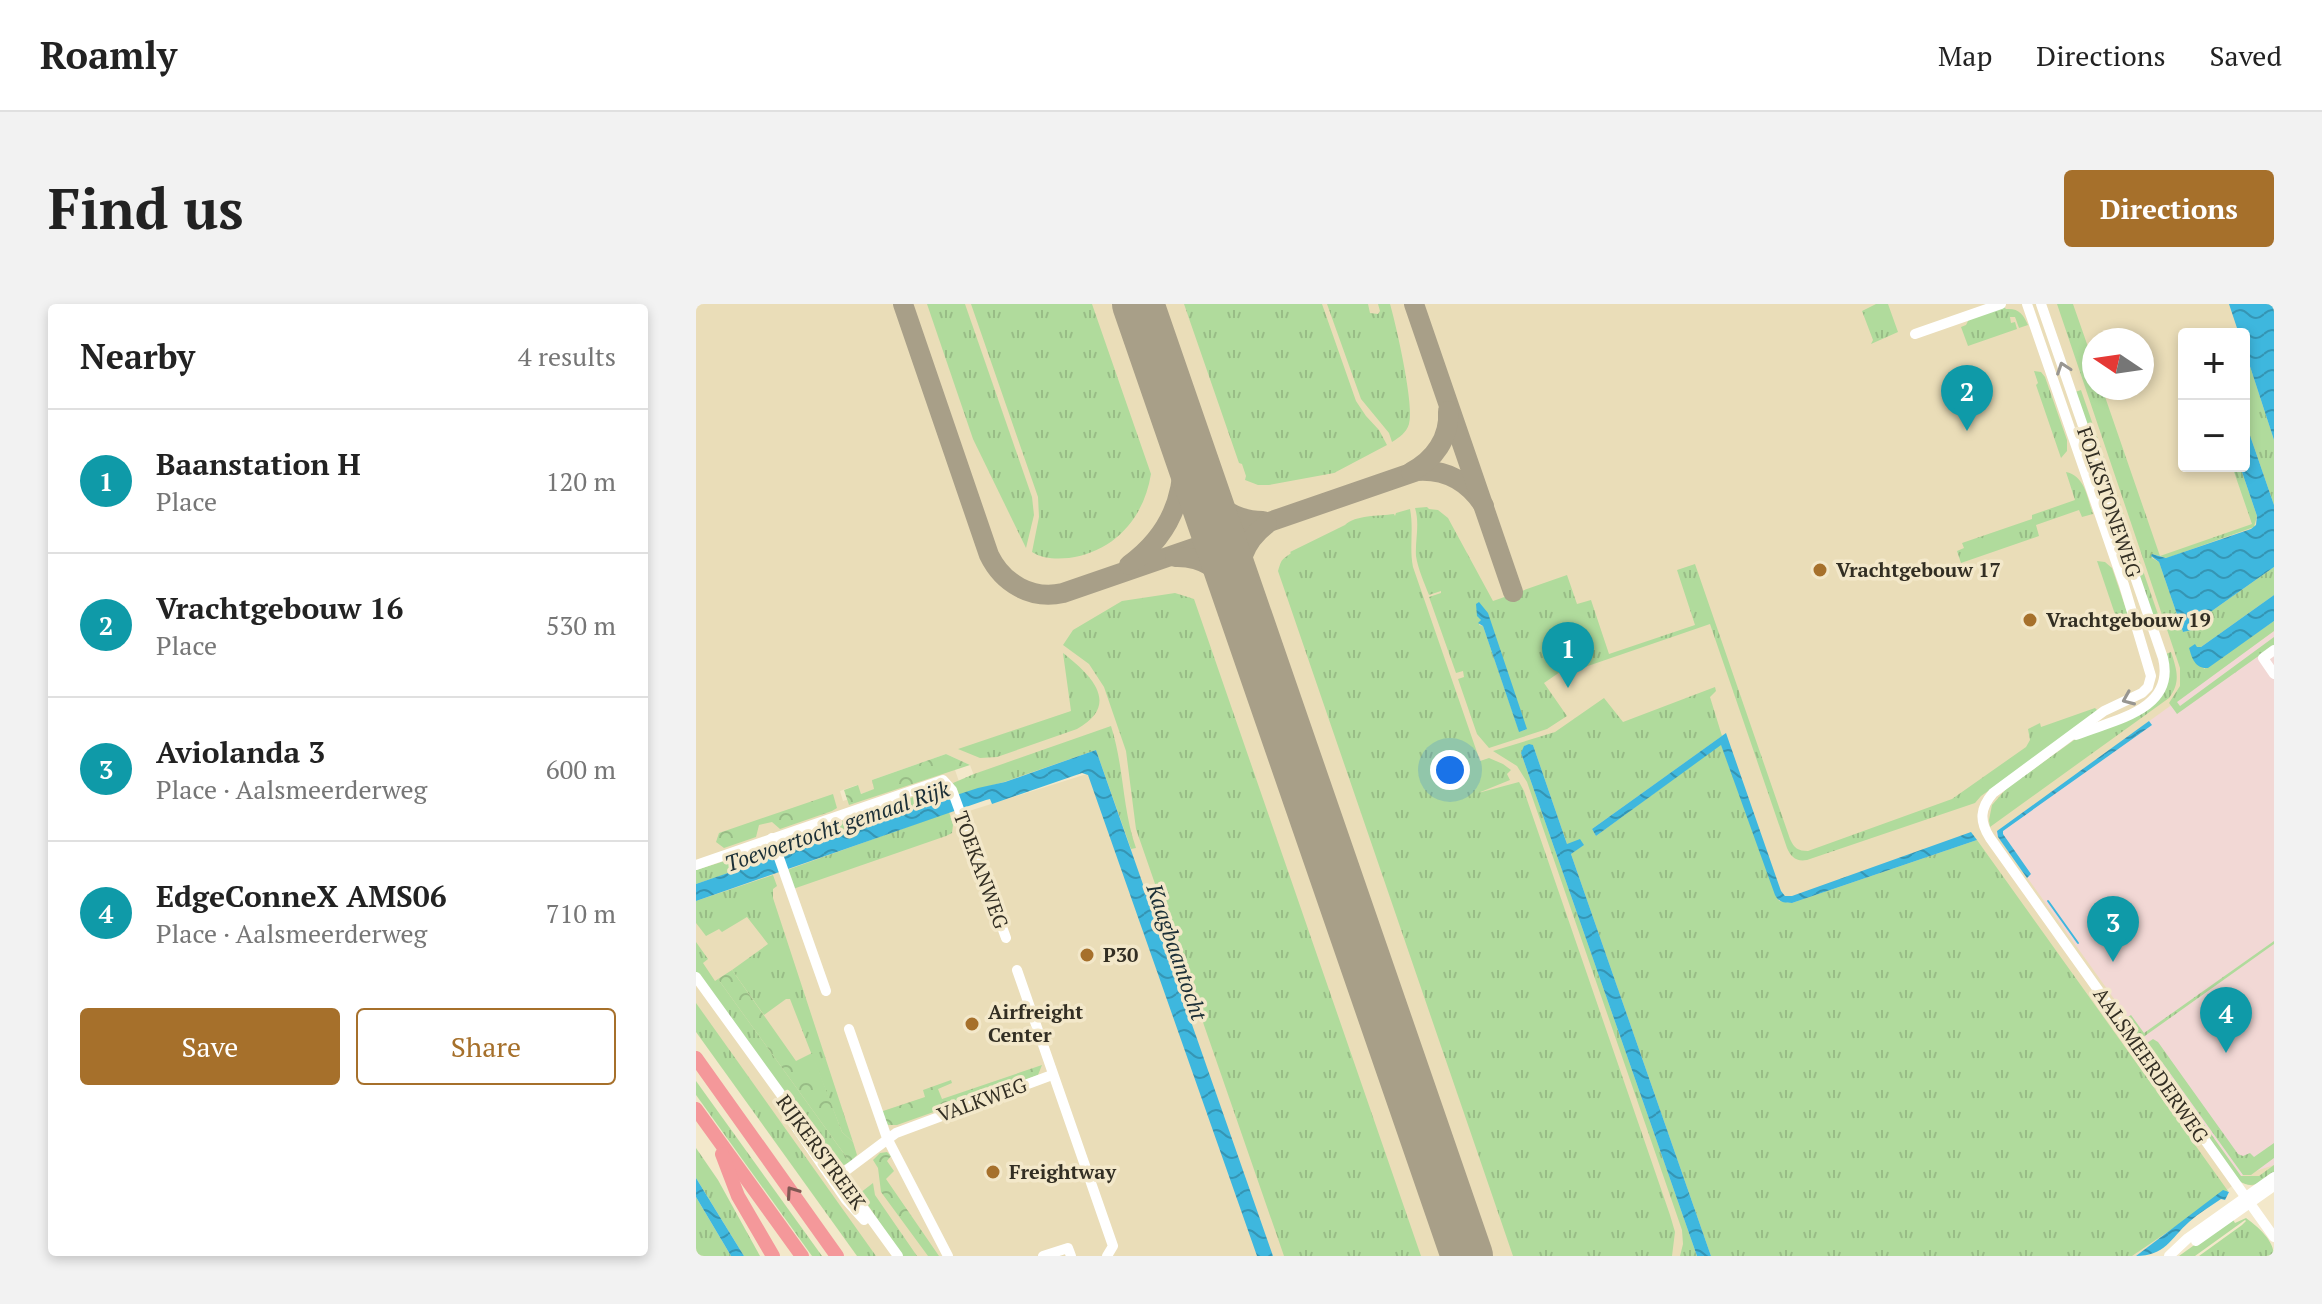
<!DOCTYPE html>
<meta charset="utf-8">
<style>
body{margin:0;font-family:"PT Serif",serif;background:#f2f2f2;color:#222}
.controls{position:absolute;right:24px;top:24px;display:grid;overflow:hidden;border-radius:8px;box-shadow:0 4px 12px #0003}
.controls button{width:72px;height:72px;display:grid;place-items:center;padding:0;border:0;border-bottom:2px solid #e0e0e0;background:#fff;color:#222;font:40px sans-serif}
.compass{position:absolute;left:1386px;top:24px;width:72px;height:72px;border-radius:50%;background:#fff;box-shadow:0 4px 12px #0003;rotate:283deg}
.you{position:absolute;left:754px;top:466px;width:28px;height:28px;margin:-20px;border:6px solid #fff;border-radius:50%;background:#1a73e8;box-shadow:0 0 0 12px #1a73e833}
.badge{display:grid;place-items:center;width:52px;height:52px;border-radius:50%;background:#a6702b;color:#fff;font-size:26px;font-weight:700}
.pin{position:absolute;translate:-50% -66px;filter:drop-shadow(0 2px 4px #0008)}
.pin::after{content:'';position:absolute;top:42px;width:28px;height:24px;background:inherit;clip-path:polygon(0 0,100% 0,50% 100%)}
.list{margin:0;padding:0;list-style:none}
h2{display:flex;justify-content:space-between;align-items:center;height:104px;margin:0;padding:0 32px;font-size:34px}
h2 small{font-size:26px;font-weight:400;color:#767676}
.list li{display:grid;grid-template-columns:52px 1fr auto;gap:24px;align-items:center;box-sizing:border-box;height:144px;padding:0 32px;border-top:2px solid #e0e0e0}
.list b{display:block;font-size:30px;white-space:nowrap}
.list p{margin:0;font-size:26px;white-space:nowrap;color:#767676}
.list em{font-size:26px;font-style:normal;color:#767676}
.actions{display:flex;gap:16px;padding:24px 32px}
.actions a{flex:1;padding:18px 0;border:2px solid #a6702b;border-radius:8px;text-align:center;font-size:28px;color:#a6702b}
.actions .main{background:#a6702b;color:#fff}
.map{position:relative;flex:none;width:1578px;height:952px;overflow:hidden;border-radius:8px}
header{display:flex;align-items:center;gap:48px;box-sizing:border-box;height:112px;padding:0 40px;background:#fff;border-bottom:2px solid #e0e0e0}
header strong{font-size:38px}
nav{display:flex;gap:44px;margin-inline-start:auto;font-size:28px}
.intro{display:flex;align-items:center;justify-content:space-between;box-sizing:border-box;height:192px;padding:0 48px}
h1{margin:0;font-size:56px}
.button{padding:20px 36px;border-radius:8px;background:#a6702b;color:#fff;font-size:28px;font-weight:700}
main{display:flex;gap:48px;padding:0 48px}
aside{flex:1;background:#fff;border-radius:8px;box-shadow:0 4px 12px #0003}
.map>svg:first-child{display:block}
.built{fill:#eaddb8;fill-rule:evenodd}
.industrial{fill:#f2d8d5}
.grass{fill:url(#grass-tufts);fill-rule:evenodd}
.forest{fill:url(#forest-crowns)}
.water{fill:url(#water-waves)}
.lines{fill:none;stroke-linecap:round;stroke-linejoin:round}
.stream{stroke:#3eb7de;stroke-width:2}
.taxiway{stroke:#a89f88;stroke-width:20}
.runway{stroke:#a89f88;stroke-width:52}
.minor{stroke:#fff;stroke-width:10}
.highway{stroke:#f4989a;stroke-width:14}
.oneway{stroke:#989691}
.oneway2{stroke:#805853}
.poi-dot{fill:#a6702b;stroke:#f3e8ca;stroke-width:3}
.labels{text-anchor:middle;stroke-width:7;stroke-linejoin:round;paint-order:stroke}
.street-label{font-size:20px;fill:#322e23;stroke:#f3e8ca}
.poi-label{font-size:20px;font-weight:bold;fill:#322e23;stroke:#f3e8ca;text-anchor:start}
.water-label{font-size:22px;font-style:italic;fill:#1b2f37;stroke:#f3e8ca}
</style>
<header>
<strong>Roamly</strong>
<nav><a>Map</a><a>Directions</a><a>Saved</a></nav>
</header>
<div class="intro"><h1>Find us</h1><a class="button">Directions</a></div>
<main>
<aside>
<h2>Nearby<small>4 results</small></h2>
<ul class="list">
<li><span class="badge" style="background:#0f9aa8">1</span><div><b>Baanstation H</b><p>Place</p></div><em>120 m</em></li>
<li><span class="badge" style="background:#0f9aa8">2</span><div><b>Vrachtgebouw 16</b><p>Place</p></div><em>530 m</em></li>
<li><span class="badge" style="background:#0f9aa8">3</span><div><b>Aviolanda 3</b><p>Place · Aalsmeerderweg</p></div><em>600 m</em></li>
<li><span class="badge" style="background:#0f9aa8">4</span><div><b>EdgeConneX AMS06</b><p>Place · Aalsmeerderweg</p></div><em>710 m</em></li>
</ul>
<div class="actions"><a class="main">Save</a><a>Share</a></div>
</aside>
<div class="map">
<svg width="1578" height="952" viewBox="0 0 1578 952">
<defs>
<pattern id="grass-tufts" width="24" height="20" patternUnits="userSpaceOnUse" patternTransform="scale(2)"><rect width="24" height="20" fill="#b0db9c"/><path d="M3 7l-1-3M5 7V3M7 7l1-3M15 17l-1-3M17 17v-4M19 17l1-3" fill="none" stroke="#98bc86"/></pattern>
<pattern id="forest-crowns" width="20" height="18" patternUnits="userSpaceOnUse" patternTransform="scale(2)"><rect width="20" height="18" fill="#b0db9c"/><path d="M2 6a3 3 0 1 1 6 0M12 15a3 3 0 1 1 6 0" fill="none" stroke="#98bc86"/></pattern>
<pattern id="water-waves" width="16" height="10" patternUnits="userSpaceOnUse" patternTransform="scale(2)"><rect width="16" height="10" fill="#3eb7de"/><path d="M0 5q4-4 8 0t8 0" fill="none" stroke="#3595b4"/></pattern>
</defs>
<rect width="100%" height="100%" fill="#f3e8ca"/>
<path class="built" d="M0,0H1578V870L1556,882L1543,877L1440,952H1015L871,540L1001,952H575L399,455L286,493L274,461L250,450L176,476L179,485L165,490L161,481L144,487L147,497L258,463L273,507L394,469L562,952H173L0,712ZM1488,30H1548V162H1488ZM1398,36H1446V84H1398Z"/>
<path class="industrial" d="M1578,327V861L1545,872L1300,530L1301,527Z"/>
<g class="grass">
<path d="M231,0H269L336,193L338,211L330,244L277,135Z"/>
<path d="M275,0H396L455,170C448,214 418,248 373,254C360,255 347,255 336,248L343,213L342,193Z"/>
<path d="M488,0H626L660,97L670,112L683,126L691,141L638,169L573,181H562L549,176L550,172L546,160L543,159Z"/>
<path d="M631,0H672L674,9L682,10L684,7L682,0H694C700,20 719,104 713,120C710,129 704,133 696,138L693,129L665,95Z"/>
<path d="M1180,0H1192L1202,28L1175,40L1177,36L1166,7Z"/>
<path d="M1361,0H1377L1398,60V84H1406L1464,252L1556,220L1536,162H1544L1561,212L1558,223L1471,254L1456,250V254L1463,258L1487,328L1495,326L1496,321L1578,263V291L1505,343H1501L1508,365L1578,317V327L1481,398L1484,402L1578,333V341L1481,410L1473,399L1484,382V364Z"/>
<path d="M1308,3L1310,5C1323,4 1327,10 1332,21L1323,24L1319,13H1314L1315,19L1319,18L1321,25L1272,42L1265,23L1270,21L1273,15Z"/>
<path d="M1548,44L1578,136V201L1548,114V65L1551,64L1548,55Z"/>
<path d="M1338,67L1345,68L1349,73L1371,136V147L1365,154L1340,81L1342,79Z"/>
<path d="M1385,86L1466,322L1461,323L1379,88Z"/>
<path d="M1370,168C1389,172 1391,193 1397,210L1386,213L1383,206L1340,221L1343,232L1265,259L1261,247L1268,244L1266,239L1336,215V211L1379,196Z"/>
<path d="M731,203L733,205L742,206L752,214L797,297L871,271L881,300L895,296L913,350L999,321L981,266L999,260L1094,535C1098,544 1102,547 1112,547L1256,495L1330,443L1334,436L1332,425L1344,419L1345,423L1399,404L1403,408L1285,492L1279,499L1111,556C1100,558 1095,553 1091,544L1014,320L886,364L880,357L848,379L871,412L851,425L793,444L781,430L762,375L768,373L767,367L760,369L733,293L745,289V287L733,291C728,278 722,265 720,252C719,235 724,221 719,204ZM781,303L790,308L830,425L829,426L823,427L787,322L783,321L785,316Z"/>
<path d="M714,205C718,225 713,243 717,263L784,457L793,454L807,460L815,466L811,470L814,476L782,489L823,478L828,487L974,911L979,928L976,952H817L582,267C586,254 585,257 595,249L594,248L649,221C659,211 683,212 698,210L699,212L700,209Z"/>
<path d="M1401,257L1409,258L1416,264L1431,308V320L1425,328Z"/>
<path d="M479,289L498,295L725,952H588L440,525L430,447L408,383L393,360L367,341L377,326L426,297Z"/>
<path d="M1475,348C1481,366 1485,378 1473,394L1294,523L1293,516L1296,501L1311,484L1381,434L1460,396L1470,350Z"/>
<path d="M367,349C394,370 426,400 381,425L301,453L284,454L262,445L375,407Z"/>
<path d="M1019,383L1020,387L1014,393L1026,432L896,525L900,532L1025,440L1083,597L1096,599L1281,536L1532,887L1436,952H1015L875,550L887,541L871,540L837,441H830L825,449L1001,952H984L987,940L986,926L831,478L821,462L797,447L859,428L908,394L927,418Z"/>
<path d="M415,422C428,462 426,504 440,544L435,545L400,446L308,478L261,491L257,479L278,470Z"/>
<path d="M241,485L246,488L248,495L86,551V541L90,536Z"/>
<path d="M253,508L257,521L256,529L250,532L97,585L91,566Z"/>
<path d="M61,547L69,550L72,556L0,580V566Z"/>
<path d="M77,571L81,582L77,585V594L157,838L146,828L94,695H90L68,711L36,666L72,640L51,613L26,628L23,625L10,632L0,619V597Z"/>
<path d="M1578,637V640L1446,734L1440,733L1427,716L1435,711L1448,729Z"/>
<path d="M0,638L12,655L7,659L19,677L22,675L154,858L142,864L0,668Z"/>
<path d="M0,699L180,952H161L0,728Z"/>
<path d="M1457,735L1462,738L1542,850L1547,852L1554,849L1558,853L1578,839V854L1555,871H1547L1466,758L1464,759L1545,872H1563L1578,861V870C1565,878 1557,886 1543,877L1450,748L1451,739Z"/>
<path d="M0,777L126,952H116L0,791Z"/>
<path d="M0,844L22,876L64,952H48L0,874Z"/>
<path d="M177,879L179,891L221,952H206L164,889Z"/>
<path d="M0,893L35,952H0Z"/>
<path d="M1536,914L1539,919L1550,914C1562,923 1578,936 1578,952H1503L1546,921L1550,917L1549,916L1499,952H1483Z"/>
</g>
<g class="forest">
<path d="M250,450L274,461L153,501L148,486L162,481L165,490L178,485L176,476Z"/>
<path d="M137,490L141,504L136,507L84,525L76,518L63,521L60,533L28,544L20,538L23,529Z"/>
<path d="M36,666L100,757L116,749L146,828L157,838L161,851L154,858L22,675Z"/>
<path d="M346,761L342,771L201,821H192L184,808L229,793L227,786L255,776L256,779L242,785L246,795Z"/>
<path d="M191,848L195,852L191,857L198,867L190,875L243,952H232L185,888L182,864L177,856L184,849Z"/>
</g>
<g class="water">
<path d="M1533,0H1578V136L1548,44V30H1543Z"/>
<path d="M1548,114L1578,201V263L1496,321V326L1487,328L1463,258L1455,252L1456,250L1470,254L1555,225L1560,221L1561,212L1544,162H1548Z"/>
<path d="M1578,291V317L1512,364C1499,365 1496,354 1493,344L1499,340L1501,343H1505Z"/>
<path d="M783,298L792,309L831,425L823,428L787,322L782,319L785,316L781,312L780,300Z"/>
<path d="M1453,417L1456,421L1307,527V530L1335,570L1331,574L1302,533L1301,527Z"/>
<path d="M1030,429L1085,587L1089,592H1096L1275,528L1281,536L1096,599C1087,599 1083,598 1079,591L1025,441L900,532L896,525Z"/>
<path d="M833,440L837,441L871,540L884,535L888,541L875,550L1015,952H1001L825,449L828,442Z"/>
<path d="M400,446L577,952H561L392,471L386,469L296,500L294,495L290,496L0,597V580L208,508L282,484L309,478Z"/>
<path d="M0,874L48,952H35L0,893Z"/>
<path d="M1527,886L1533,888L1529,896L1525,895C1515,902 1503,909 1493,918C1474,935 1469,952 1440,952Z"/>
</g>
<g class="lines">
<path class="stream" d="M1352,597L1382,639"/>
<g class="taxiway">
<path d="M207,0L293,251C307,280 336,296 367,289L721,167C750,165 772,177 788,202"/>
<path d="M718,0L817,288"/>
<path d="M499,166C513,196 532,217 567,217"/>
<path d="M715,168C738,156 754,134 752,107"/>
<path d="M479,253C508,252 527,267 542,290"/>
<path d="M433,261C483,225 495,173 482,115"/>
<path d="M542,290C541,261 547,238 571,220"/>
</g>
<path class="runway" d="M442,0L771,952"/>
<g class="minor">
<path d="M1331,0L1428,281L1455,372L1452,383L1446,389L1408,407L1297,489C1284,504 1283,517 1294,534L1578,933"/>
<path d="M1345,0L1467,354C1480,407 1416,416 1380,431"/>
<path d="M1219,30L1305,0"/>
<path d="M1578,346L1567,354L1578,370"/>
<path d="M76,534L130,687"/>
<path d="M0,561L247,476L256,486L310,634"/>
<path d="M321,666L417,942L411,952"/>
<path d="M0,673L202,952"/>
<path d="M153,725L191,834L252,952"/>
<path d="M93,813L150,896L168,916"/>
<path d="M140,874L200,829L356,771"/>
<path d="M1500,937L1578,882"/>
<path d="M347,952L372,944L375,952"/>
<path d="M1473,952L1492,934L1578,873"/>
</g>
<g class="highway">
<path d="M0,754L141,952"/>
<path d="M0,805L106,952"/>
<path d="M26,850L42,892L77,952"/>
</g>
</g>
<defs><path id="oneway-chevron" d="M-2-3.5L2.5 0L-2 3.5" fill="none" stroke-width="1.6" stroke-linecap="round" stroke-linejoin="round" transform="scale(2)"/></defs>
<g class="oneway">
<use href="#oneway-chevron" transform="translate(1367 64) rotate(-109)"/>
<use href="#oneway-chevron" transform="translate(1432 395) rotate(157)"/>
</g>
<use class="oneway2" href="#oneway-chevron" transform="translate(96 888) rotate(-125)"/>
<g class="poi-dot">
<circle cx="1124" cy="266" r="8"/>
<circle cx="1334" cy="316" r="8"/>
<circle cx="391" cy="651" r="8"/>
<circle cx="276" cy="720" r="8"/>
<circle cx="297" cy="868" r="8"/>
</g>
<g class="labels">
<g class="street-label">
<text transform="translate(1413 198) rotate(71)" y="7">FOLKSTONEWEG</text>
<text transform="translate(285 566) rotate(70)" y="7">TOEKANWEG</text>
<text transform="translate(1455 761) rotate(55)" y="7">AALSMEERDERWEG</text>
<text transform="translate(286 796) rotate(-20)" y="7">VALKWEG</text>
<text transform="translate(125 848) rotate(54)" y="7">RIJKERSTREEK</text>
</g>
<g class="poi-label">
<text x="1140" y="273">Vrachtgebouw 17</text>
<text x="1350" y="323">Vrachtgebouw 19</text>
<text x="407" y="658">P30</text>
<text x="292" y="715">Airfreight<tspan x="292" dy="23">Center</tspan></text>
<text x="313" y="875">Freightway</text>
</g>
<g class="water-label">
<text transform="translate(141 522) rotate(-19)" y="8">Toevoertocht gemaal Rijk</text>
<text transform="translate(481 648) rotate(71)" y="8">Kaagbaantocht</text>
</g>
</g>
</svg>
<div class="controls">
<button>+</button>
<button>−</button>
</div>
<svg class="compass" viewBox="-18 -18 36 36"><path d="M0-13l5 13h-10z" fill="#e53935"/><path d="M0 13l5-13h-10z" fill="#767676"/></svg>
<div class="you"></div>
<div class="pin badge" style="left:872px;top:384px;background:#0f9aa8">1</div>
<div class="pin badge" style="left:1271px;top:127px;background:#0f9aa8">2</div>
<div class="pin badge" style="left:1417px;top:658px;background:#0f9aa8">3</div>
<div class="pin badge" style="left:1530px;top:749px;background:#0f9aa8">4</div>
</div>
</main>
